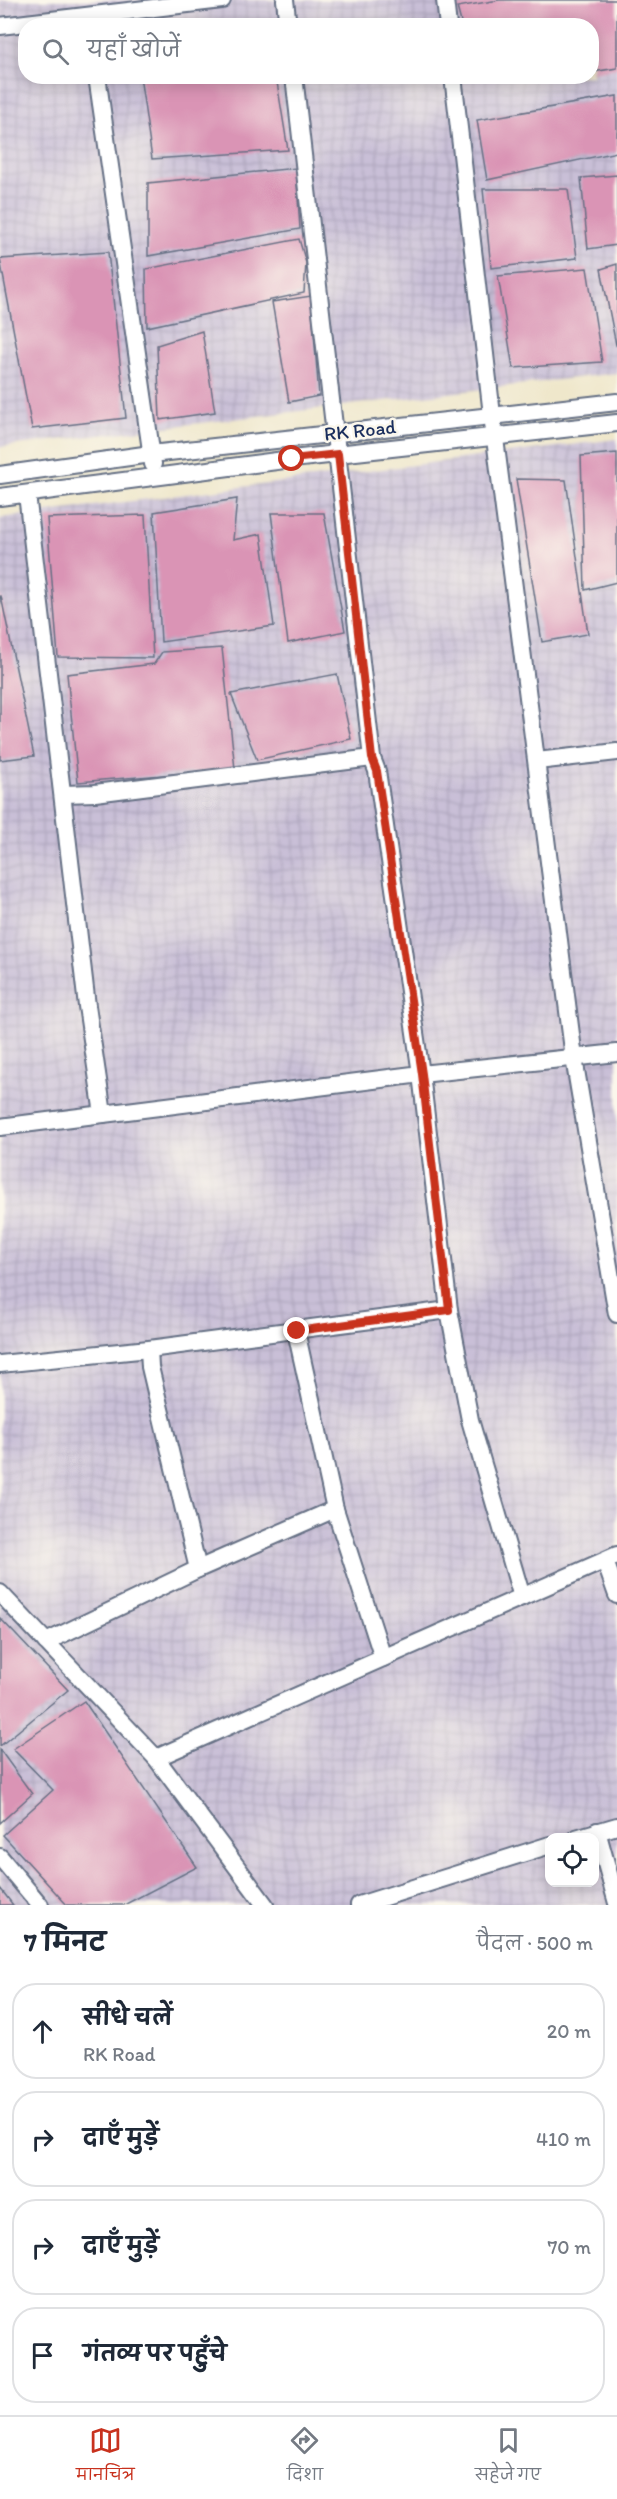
<!DOCTYPE html>
<html lang="hi">
<meta charset="utf-8">
<style>
body{margin:0;font-family:Itim,"Playpen Sans Deva",sans-serif;background:#f2f2f3;color:#1f2937}
.controls{position:absolute;right:18px;bottom:18px;display:grid;overflow:hidden;border-radius:12px;box-shadow:0 3px 15px #0003}
.controls button{width:54px;height:54px;display:grid;place-items:center;padding:0;border:0;border-bottom:2px solid #e0e1e3;background:#fff;color:#1f2937;font:30px sans-serif}
.stop{position:absolute;width:18px;height:18px;margin:-14px;border:4px solid #c8321e;border-radius:50%;background:#fff}
.stop.end{background:#c8321e;border-color:#fff;box-shadow:0 2px 6px #0008}
.list{margin:0;padding:0;list-style:none}
h2{display:flex;justify-content:space-between;align-items:center;height:78px;margin:0;padding:0 24px;font-size:26px}
h2 small{font-size:20px;font-weight:400;color:#747a83}
.list li{display:grid;grid-template-columns:39px 1fr auto;gap:18px;align-items:center;box-sizing:border-box;height:96px;margin:0 12px 12px;padding:0 12px;border:2px solid #e0e1e3;border-radius:24px}
.list b{display:block;font-size:22px;white-space:nowrap}
.list p{margin:0;font-size:20px;white-space:nowrap;color:#747a83}
.list em{font-size:20px;font-style:normal;color:#747a83}
.icon{flex:none;width:33px;height:33px;fill:none;stroke:currentColor;stroke-width:2;stroke-linecap:round;stroke-linejoin:round}
.map{position:relative;flex:none;width:617px;height:1905px;overflow:hidden}
.search{position:absolute;background:#fff;box-shadow:0 3px 15px #0003;left:18px;right:18px;top:18px;height:66px;display:flex;align-items:center;gap:15px;box-sizing:border-box;padding:0 21px;border-radius:24px;color:#747a83;font-size:22px}
.sheet{height:510px;background:#fff}
nav{display:flex;justify-content:space-around;align-items:center;box-sizing:border-box;height:84px;border-top:2px solid #e0e1e3;background:#fff;font-size:16px;color:#747a83}
nav a{display:grid;justify-items:center;gap:3px}
nav .on{color:#c8321e}
.map>svg:first-child{display:block}
.industrial{fill:url(#industrial-grid);fill-rule:evenodd}
.building{fill:#da94b5}
.lines{fill:none;stroke-linecap:round;stroke-linejoin:round}
.minor-casing{stroke:#656f84;stroke-width:20}
.minor{stroke:#fff;stroke-width:16}
.route{stroke:#c8321e;stroke-width:8}
.labels{text-anchor:middle;stroke-width:5;stroke-linejoin:round;paint-order:stroke}
.street-label{font-size:20px;fill:#1b2f5e;stroke:#fbf7ec}
</style>
<div class="map">
<svg width="617" height="1905" viewBox="0 0 617 1905">
<defs>
<pattern id="industrial-grid" width="8" height="8" patternUnits="userSpaceOnUse" patternTransform="scale(1.5)"><rect width="8" height="8" fill="#c9bfd7"/><path d="M0 4h8M4 0v8" fill="none" stroke="#aca4bb"/></pattern>
</defs>
<rect width="100%" height="100%" fill="#fbf7ec"/>
<filter id="ink" filterUnits="userSpaceOnUse"><feTurbulence type="fractalNoise" baseFrequency=".0167" numOctaves="2"/><feDisplacementMap in="SourceGraphic" scale="12" xChannelSelector="R" yChannelSelector="G"/><feConvolveMatrix kernelMatrix="1 2 1 2 8 2 1 2 1" color-interpolation-filters="sRGB"/></filter>
<filter id="wash" filterUnits="userSpaceOnUse"><feTurbulence type="fractalNoise" baseFrequency=".008" numOctaves="4" result="noise"/><feDisplacementMap in="SourceGraphic" scale="24" xChannelSelector="R" yChannelSelector="G"/><feGaussianBlur stdDeviation="1.35" result="paint"/><feColorMatrix in="noise" values="0 0 0 0 0 0 0 0 0 0 0 0 0 0 0 0 0 1.4 0 .05"/><feComposite in="paint" operator="in"/></filter>
<g filter="url(#wash)">
<rect width="100%" height="100%" fill="#efe7cb"/>
<g class="industrial">
<path d="M0,0H617V373L0,447ZM26,26H592V76H26Z"/>
<path d="M617,439V1905H0V518ZM550,1838H594V1882H550Z"/>
</g>
<g id="blocks">
<g class="building">
<path d="M499,0H617V68L592,72V26H462L457,7Z"/>
<path d="M140,76H276L288,150L152,159Z"/>
<path d="M617,96V152L487,180L477,120Z"/>
<path d="M296,168L300,229L148,256V183Z"/>
<path d="M617,175V245L588,249L581,178Z"/>
<path d="M483,189H568L577,258L491,268Z"/>
<path d="M299,239L306,263L304,293L147,327L146,269Z"/>
<path d="M108,252L126,418L32,429L0,259Z"/>
<path d="M617,264V344L616,345L601,269Z"/>
<path d="M587,268L602,362L513,368L498,276Z"/>
<path d="M311,296L319,396L289,402L272,302Z"/>
<path d="M202,331L215,412L160,420L157,345Z"/>
<path d="M617,453V582L585,590L581,456Z"/>
<path d="M516,479L566,480L588,634L542,642Z"/>
<path d="M237,499L233,540L261,534L274,626L161,642L154,512Z"/>
<path d="M271,513H324L345,631L288,643Z"/>
<path d="M145,515L153,658L58,657L47,518Z"/>
<path d="M0,596H1L34,756L0,760Z"/>
<path d="M222,648L235,769L78,782L67,674L154,664L162,652Z"/>
<path d="M337,674L351,739L257,760L231,694Z"/>
<path d="M0,1618L68,1690L0,1746Z"/>
<path d="M84,1701L197,1867L124,1905H67L3,1835L53,1790L13,1749Z"/>
<path d="M0,1750L32,1794L0,1823Z"/>
<path d="M0,1888L13,1905H0Z"/>
</g>
</g>
</g>
<g filter="url(#ink)">
<use href="#blocks" fill-opacity="0" stroke="#656f84" stroke-width="1.5"/>
<g class="lines">
<defs>
<g id="minor">
<path d="M285,0L288,26"/>
<path d="M445,0L448,26"/>
<path d="M0,26L222,0"/>
<path d="M97,76L153,464"/>
<path d="M294,76L372,758L377,771L421,1074L449,1310L470,1420L522,1597"/>
<path d="M453,76L492,415L574,1058L617,1314"/>
<path d="M0,475L151,454L617,402"/>
<path d="M27,494L87,1006L103,1114"/>
<path d="M0,497L292,459L617,423"/>
<path d="M537,761L617,752"/>
<path d="M64,794L95,793L372,758"/>
<path d="M0,1127L421,1074L617,1053"/>
<path d="M296,1331L335,1509L383,1658"/>
<path d="M149,1349L150,1367L198,1569"/>
<path d="M0,1364L149,1349L449,1310"/>
<path d="M605,1561L617,1595"/>
<path d="M0,1593L156,1758"/>
<path d="M46,1642L198,1569L335,1509"/>
<path d="M597,1831L617,1903"/>
<path d="M576,1838L617,1826"/>
<path d="M0,1857L40,1905"/>
<path d="M265,1905L156,1758L617,1555"/>
<path d="M359,1905L550,1845"/>
</g>
</defs>
<use href="#minor" class="minor-casing"/>
<use href="#minor" class="minor"/>
</g>
</g>
<g class="lines" filter="url(#ink)">
<path class="route" d="M292,459L338,454L372,758L377,771L422,1074L449,1310L297,1331"/>
</g>
<g class="labels">
<g class="street-label">
<text transform="translate(360 430) rotate(-6)" y="7">RK Road</text>
</g>
</g>
</svg>
<div class="controls">
<button><svg class="icon" aria-label="locate" viewBox="0 0 24 24"><circle cx="12" cy="12" r="6"/><path d="M12 2v4M12 18v4M2 12h4M18 12h4"/></svg></button>
</div>
<div class="stop" style="left:292px;top:459px"></div>
<div class="stop end" style="left:297px;top:1331px"></div>
<div class="search"><svg class="icon" aria-label="search" viewBox="0 0 24 24"><circle cx="10" cy="10" r="6"/><path d="M15 15l6 6"/></svg>यहाँ खोजें</div>
</div>
<section class="sheet">
<h2>7 मिनट<small>पैदल · 500 m</small></h2>
<ul class="list">
<li><svg class="icon" aria-label="ahead" viewBox="0 0 24 24"><path d="M12 20V5M6 11l6-6 6 6"/></svg><div><b>सीधे चलें</b><p>RK Road</p></div><em>20 m</em></li>
<li><svg class="icon" aria-label="right" viewBox="0 0 24 24"><path d="M7 20v-9h11M14 6l5 5-5 5"/></svg><div><b>दाएँ मुड़ें</b></div><em>410 m</em></li>
<li><svg class="icon" aria-label="right" viewBox="0 0 24 24"><path d="M7 20v-9h11M14 6l5 5-5 5"/></svg><div><b>दाएँ मुड़ें</b></div><em>70 m</em></li>
<li><svg class="icon" aria-label="arrive" viewBox="0 0 24 24"><path d="M6 21V4h12l-3 4 3 4H6"/></svg><div><b>गंतव्य पर पहुँचे</b></div></li>
</ul>
</section>
<nav>
<a class="on"><svg class="icon" aria-label="map" viewBox="0 0 24 24"><path d="M3 6l6-2 6 2 6-2v14l-6 2-6-2-6 2zM9 4v14M15 6v14"/></svg>मानचित्र</a>
<a><svg class="icon" aria-label="directions" viewBox="0 0 24 24"><path d="M12 3l9 9-9 9-9-9zM9 14v-3h6M13 9l2 2-2 2"/></svg>दिशा</a>
<a><svg class="icon" aria-label="saved" viewBox="0 0 24 24"><path d="M7 4h10v16l-5-4-5 4z"/></svg>सहेजे गए</a>
</nav>
